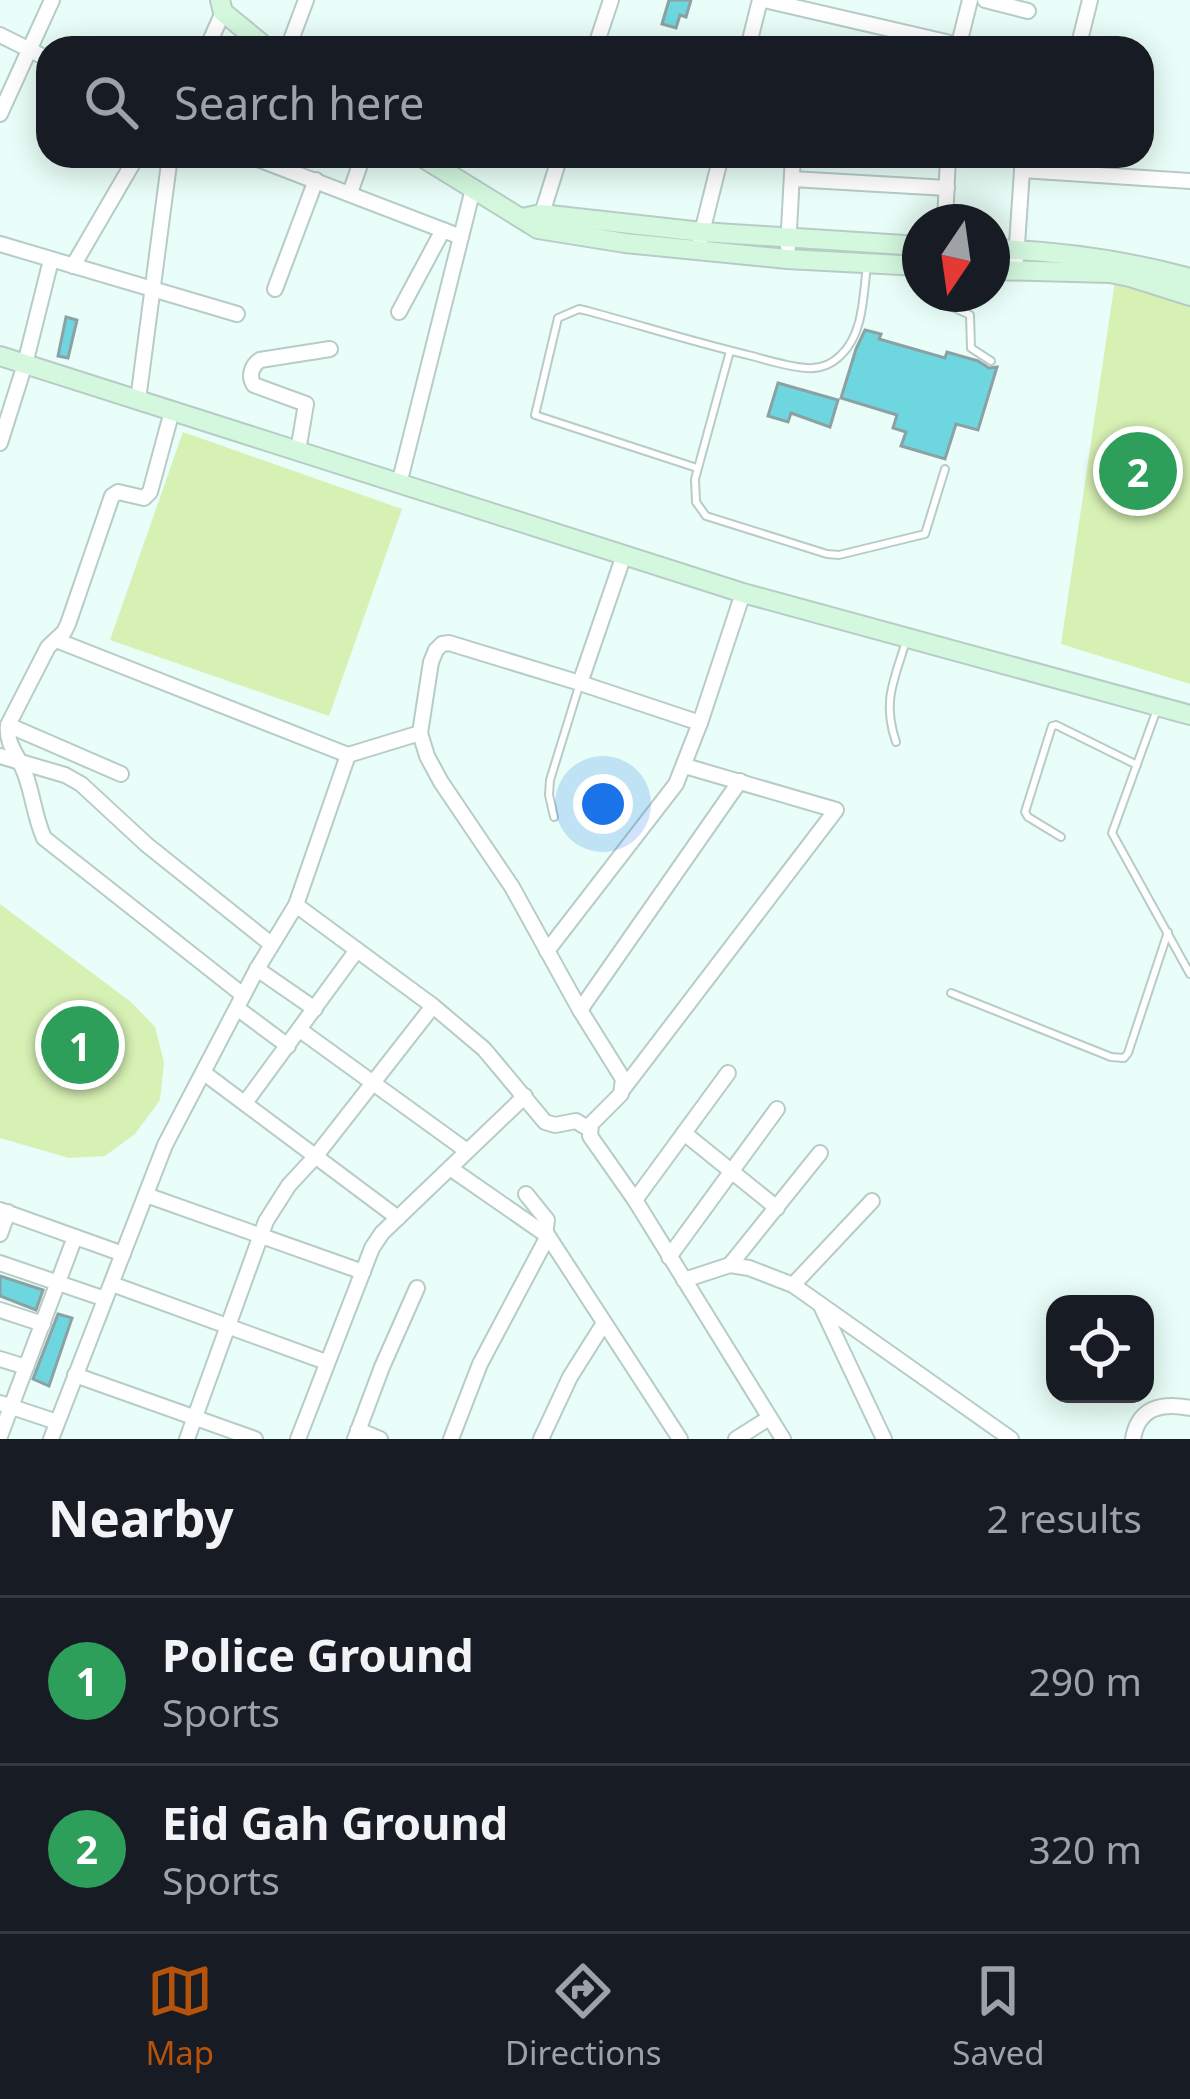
<!DOCTYPE html>
<style>
body{margin:0;font-family:"Noto Sans",sans-serif;background:#242831;color:#f1f3f6}
.controls{position:absolute;right:36px;bottom:36px;display:grid;overflow:hidden;border-radius:24px;box-shadow:0 6px 30px #0003}
.controls button{width:108px;height:108px;display:grid;place-items:center;padding:0;border:0;border-bottom:3px solid #363941;background:#171b24;color:#f1f3f6;font:60px sans-serif}
.compass{position:absolute;left:902px;top:204px;width:108px;height:108px;border-radius:50%;background:#171b24;box-shadow:0 6px 30px #0003;rotate:193deg}
.you{position:absolute;left:603px;top:804px;width:42px;height:42px;margin:-30px;border:9px solid #fff;border-radius:50%;background:#1a73e8;box-shadow:0 0 0 18px #1a73e833}
.badge{display:grid;place-items:center;width:78px;height:78px;border-radius:50%;background:#b45309;color:#fff;font-size:39px;font-weight:700}
.pin{position:absolute;translate:-50% -50%;border:6px solid #fff;box-shadow:0 3px 12px #0006}
.list{margin:0;padding:0;list-style:none}
h2{display:flex;justify-content:space-between;align-items:center;height:156px;margin:0;padding:0 48px;font-size:51px}
h2 small{font-size:39px;font-weight:400;color:#9ea1a6}
.list li{display:grid;grid-template-columns:78px 1fr auto;gap:36px;align-items:center;box-sizing:border-box;height:168px;padding:0 48px;border-top:3px solid #363941}
.list b{display:block;font-size:45px;white-space:nowrap}
.list p{margin:0;font-size:39px;white-space:nowrap;color:#9ea1a6}
.list em{font-size:39px;font-style:normal;color:#9ea1a6}
.icon{flex:none;width:66px;height:66px;fill:none;stroke:currentColor;stroke-width:2;stroke-linecap:round;stroke-linejoin:round}
.map{position:relative;flex:none;width:1190px;height:1439px;overflow:hidden}
.search{position:absolute;background:#171b24;box-shadow:0 6px 30px #0003;left:36px;right:36px;top:36px;height:132px;display:flex;align-items:center;gap:30px;box-sizing:border-box;padding:0 42px;border-radius:36px;color:#9ea1a6;font-size:45px}
.sheet{height:492px;background:#171b24}
nav{display:flex;justify-content:space-around;align-items:center;box-sizing:border-box;height:168px;border-top:3px solid #363941;background:#171b24;font-size:33px;color:#9ea1a6}
nav a{display:grid;justify-items:center;gap:6px}
nav .on{color:#b45309}
.map>svg:first-child{display:block}
.green{fill:#d7f0b4}
.building{fill:#6dd6df;stroke:#8ca1a3;stroke-width:3}
.lines{fill:none;stroke-linecap:round;stroke-linejoin:round}
.lane-casing{stroke:#b7ccc6;stroke-width:10}
.street-casing{stroke:#b7ccc6;stroke-width:18}
.secondary-casing{stroke:#b7ccc6;stroke-width:22}
.lane{stroke:#fff;stroke-width:6}
.street{stroke:#fff;stroke-width:14}
.secondary{stroke:#d3f8de;stroke-width:18}
</style>
<div class="map">
<svg width="1190" height="1439" viewBox="0 0 1190 1439">
<rect width="100%" height="100%" fill="#e9fef8"/>
<g class="green">
<path d="M1115,281L1190,299V684L1061,644Z"/>
<path d="M183,432L402,509L329,716L110,640Z"/>
<path d="M0,904L131,1002L155,1027L164,1062L160,1100L135,1134L105,1156L69,1158L0,1138Z"/>
</g>
<g class="building">
<path d="M669,0H691L686,17L680,15L676,28L662,24Z"/>
<path d="M66,317L77,320L68,358L58,356Z"/>
<path d="M865,330L881,334L879,339L945,358L947,352L978,361L989,368L997,367L978,430L956,424L945,459L901,446L906,432L893,428L897,415L841,398L856,349Z"/>
<path d="M778,383L838,400L830,427L791,413L788,422L768,416Z"/>
<path d="M0,1276L43,1290L36,1310L0,1296Z"/>
<path d="M58,1314L72,1318L49,1386L33,1379Z"/>
</g>
<g class="lines">
<defs>
<g id="lane">
<path d="M931,294L935,299L970,315L971,348L991,361"/>
<path d="M730,351L695,479L696,502L706,516L827,554L839,555L925,534L945,469"/>
<path d="M697,468L535,415L558,318L579,309L588,311C643,326 697,343 752,356C770,361 789,367 807,368C820,369 832,364 841,355C864,333 863,295 867,266"/>
<path d="M1156,712L1112,833L1190,974"/>
<path d="M896,742C882,701 894,681 906,641"/>
<path d="M554,817L549,795L550,780L580,683"/>
<path d="M1061,837L1028,817L1025,812L1052,726L1056,725L1137,765"/>
<path d="M951,993L1111,1057L1124,1058L1128,1053L1168,932"/>
</g>
<g id="street">
<path d="M764,0L972,48"/>
<path d="M985,0L1028,11"/>
<path d="M0,35L48,59"/>
<path d="M207,48L223,12"/>
<path d="M288,48L306,0"/>
<path d="M595,48L611,0"/>
<path d="M748,48L760,0"/>
<path d="M958,48L970,0"/>
<path d="M1078,48L1090,0"/>
<path d="M0,114L52,0"/>
<path d="M250,156L461,237"/>
<path d="M1022,170L1190,181"/>
<path d="M792,179L947,188"/>
<path d="M350,193L363,156"/>
<path d="M540,220L560,156"/>
<path d="M945,222L948,156"/>
<path d="M700,240L721,156"/>
<path d="M0,244L237,314"/>
<path d="M788,247L793,156"/>
<path d="M1016,259L1023,156"/>
<path d="M73,266L137,156"/>
<path d="M275,289L316,180"/>
<path d="M399,312L443,230"/>
<path d="M138,400L170,156"/>
<path d="M172,411L150,492L144,498L118,492L112,496L68,624L64,632L48,647L8,725C6,744 17,754 24,771C33,793 34,816 44,838L243,995"/>
<path d="M0,443L25,364L51,260"/>
<path d="M298,451L306,404L254,385C248,376 252,365 260,360L330,349"/>
<path d="M399,484L473,189"/>
<path d="M624,555L580,683L449,643L442,644L436,650L431,662L420,733L427,756L441,782L512,887L580,1010L623,1079L621,1094L591,1124L590,1136L635,1200L783,1439"/>
<path d="M56,640L348,755"/>
<path d="M700,723L743,593"/>
<path d="M8,725L121,774"/>
<path d="M0,756L65,775L81,784L147,845L271,944"/>
<path d="M296,905L433,1006L484,1049L545,1122L555,1125L576,1121L589,1129"/>
<path d="M547,951L676,784L700,723L580,683"/>
<path d="M257,969L315,1009"/>
<path d="M237,1008L288,1046"/>
<path d="M580,1010L740,781"/>
<path d="M300,1030L467,1151"/>
<path d="M204,1073L398,1218"/>
<path d="M623,1089L836,810L685,766"/>
<path d="M245,1103L357,950"/>
<path d="M684,1133L777,1208"/>
<path d="M450,1168L548,1236"/>
<path d="M526,1194L547,1220L545,1235"/>
<path d="M146,1195L363,1272"/>
<path d="M635,1200L728,1073"/>
<path d="M0,1210L123,1254"/>
<path d="M0,1234L8,1212"/>
<path d="M669,1257L777,1109"/>
<path d="M0,1263L105,1299"/>
<path d="M730,1265L820,1153"/>
<path d="M684,1280L730,1265L749,1268L793,1285L1011,1439"/>
<path d="M112,1284L326,1362"/>
<path d="M793,1285L872,1201"/>
<path d="M822,1308L884,1439"/>
<path d="M0,1310L43,1324"/>
<path d="M0,1359L26,1367"/>
<path d="M75,1375L255,1439"/>
<path d="M0,1403L57,1422"/>
<path d="M358,1430L380,1439"/>
<path d="M0,1436L75,1237"/>
<path d="M51,1439L165,1145L257,969L296,905L348,755L420,733"/>
<path d="M187,1439L266,1221L289,1185L315,1157L433,1006"/>
<path d="M298,1439L372,1248L382,1233L525,1096"/>
<path d="M355,1439L382,1367L417,1288"/>
<path d="M451,1439L480,1364L548,1236L680,1439"/>
<path d="M541,1439L570,1377L604,1323"/>
<path d="M736,1439L769,1418"/>
<path d="M1133,1439C1138,1408 1161,1402 1190,1408"/>
</g>
<g id="secondary">
<path d="M220,0L223,12L267,48"/>
<path d="M420,156L538,229L625,243L787,259L920,266"/>
<path d="M522,218L541,214L702,232L920,246"/>
<path d="M992,249C1060,251 1124,260 1190,278"/>
<path d="M992,270L1110,273L1130,277L1190,296"/>
<path d="M0,356L743,593L1190,715"/>
</g>
</defs>
<use href="#lane" class="lane-casing"/>
<use href="#street" class="street-casing"/>
<use href="#secondary" class="secondary-casing"/>
<use href="#lane" class="lane"/>
<use href="#street" class="street"/>
<use href="#secondary" class="secondary"/>
</g>
</svg>
<div class="controls">
<button><svg class="icon" aria-label="locate" viewBox="0 0 24 24"><circle cx="12" cy="12" r="6"/><path d="M12 2v4M12 18v4M2 12h4M18 12h4"/></svg></button>
</div>
<svg class="compass" viewBox="-18 -18 36 36"><path d="M0-13l5 13h-10z" fill="#e53935"/><path d="M0 13l5-13h-10z" fill="#9ea1a6"/></svg>
<div class="you"></div>
<div class="pin badge" style="left:80px;top:1045px;background:#2e9e5b">1</div>
<div class="pin badge" style="left:1138px;top:471px;background:#2e9e5b">2</div>
<div class="search"><svg class="icon" aria-label="search" viewBox="0 0 24 24"><circle cx="10" cy="10" r="6"/><path d="M15 15l6 6"/></svg>Search here</div>
</div>
<section class="sheet">
<h2>Nearby<small>2 results</small></h2>
<ul class="list">
<li><span class="badge" style="background:#2e9e5b">1</span><div><b>Police Ground</b><p>Sports</p></div><em>290 m</em></li>
<li><span class="badge" style="background:#2e9e5b">2</span><div><b>Eid Gah Ground</b><p>Sports</p></div><em>320 m</em></li>
</ul>
</section>
<nav>
<a class="on"><svg class="icon" aria-label="map" viewBox="0 0 24 24"><path d="M3 6l6-2 6 2 6-2v14l-6 2-6-2-6 2zM9 4v14M15 6v14"/></svg>Map</a>
<a><svg class="icon" aria-label="directions" viewBox="0 0 24 24"><path d="M12 3l9 9-9 9-9-9zM9 14v-3h6M13 9l2 2-2 2"/></svg>Directions</a>
<a><svg class="icon" aria-label="saved" viewBox="0 0 24 24"><path d="M7 4h10v16l-5-4-5 4z"/></svg>Saved</a>
</nav>
